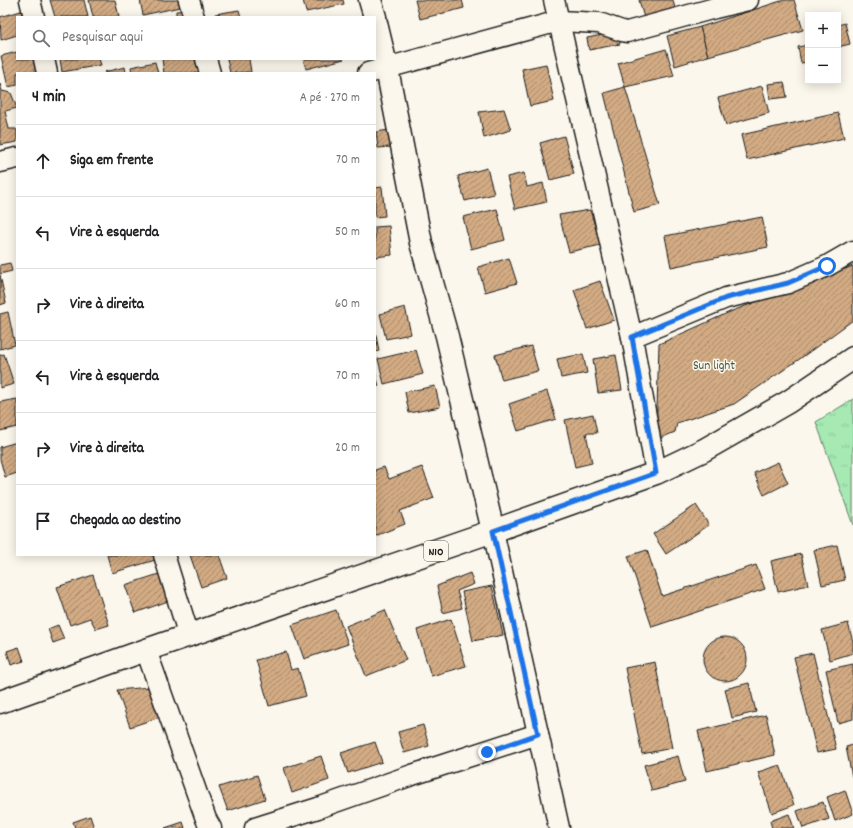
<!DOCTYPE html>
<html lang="pt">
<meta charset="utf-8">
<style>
body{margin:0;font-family:Dekko,sans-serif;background:#f2f2f2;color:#202124}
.controls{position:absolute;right:12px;top:12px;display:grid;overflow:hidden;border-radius:0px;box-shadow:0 2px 10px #0003}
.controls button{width:36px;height:36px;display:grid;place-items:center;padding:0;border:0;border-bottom:1px solid #e0e0e0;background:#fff;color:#202124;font:20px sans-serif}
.stop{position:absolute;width:12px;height:12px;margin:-9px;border:3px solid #1a73e8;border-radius:50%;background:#fff}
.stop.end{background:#1a73e8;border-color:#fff;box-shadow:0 1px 4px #0008}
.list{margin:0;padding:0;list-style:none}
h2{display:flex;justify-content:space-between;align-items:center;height:52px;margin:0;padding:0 16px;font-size:17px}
h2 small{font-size:13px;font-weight:400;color:#757577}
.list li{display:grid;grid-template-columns:26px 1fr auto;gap:12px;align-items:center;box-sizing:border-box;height:72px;padding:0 16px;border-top:1px solid #e0e0e0}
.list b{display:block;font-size:15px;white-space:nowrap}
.list em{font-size:13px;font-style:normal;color:#757577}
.icon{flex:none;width:22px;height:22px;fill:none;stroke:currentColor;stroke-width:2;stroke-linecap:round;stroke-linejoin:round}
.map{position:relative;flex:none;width:853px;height:828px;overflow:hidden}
.search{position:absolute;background:#fff;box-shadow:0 2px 10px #0003;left:16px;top:16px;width:360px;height:44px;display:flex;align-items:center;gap:10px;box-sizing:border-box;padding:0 14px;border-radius:0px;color:#757577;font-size:15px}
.panel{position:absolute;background:#fff;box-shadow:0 2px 10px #0003;left:16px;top:72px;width:360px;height:484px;border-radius:0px}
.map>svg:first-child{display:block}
.park{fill:url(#park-tufts);stroke:#618268}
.building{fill:url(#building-hatch);stroke:#1c1c1c}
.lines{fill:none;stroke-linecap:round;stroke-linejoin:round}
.minor-casing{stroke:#1c1c1c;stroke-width:23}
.tertiary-casing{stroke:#1c1c1c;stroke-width:25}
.primary-casing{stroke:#1c1c1c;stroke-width:25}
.minor{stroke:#fbf7ec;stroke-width:20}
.tertiary{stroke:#fbf7ec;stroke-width:22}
.primary{stroke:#fbf7ec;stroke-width:22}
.route{stroke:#1a73e8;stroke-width:5}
.labels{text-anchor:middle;stroke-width:3;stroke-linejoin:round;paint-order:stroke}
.shield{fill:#fbf7ec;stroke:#5f5e5a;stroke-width:1}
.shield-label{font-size:12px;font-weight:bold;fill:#1c1c1c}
.park-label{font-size:13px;fill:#455a49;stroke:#fbf7ec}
</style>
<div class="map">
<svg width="853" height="828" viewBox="0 0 853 828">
<defs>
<pattern id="park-tufts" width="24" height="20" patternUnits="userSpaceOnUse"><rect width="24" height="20" fill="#a6e9b3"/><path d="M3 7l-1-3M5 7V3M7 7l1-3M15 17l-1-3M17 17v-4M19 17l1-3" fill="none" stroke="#8ec799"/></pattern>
<pattern id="building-hatch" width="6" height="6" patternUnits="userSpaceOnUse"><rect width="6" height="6" fill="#d2ab84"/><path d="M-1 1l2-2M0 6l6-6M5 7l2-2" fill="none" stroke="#aa8a6b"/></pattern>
</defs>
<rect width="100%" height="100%" fill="#fbf7ec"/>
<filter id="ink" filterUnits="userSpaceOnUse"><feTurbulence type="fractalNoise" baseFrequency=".025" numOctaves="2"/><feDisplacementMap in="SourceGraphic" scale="8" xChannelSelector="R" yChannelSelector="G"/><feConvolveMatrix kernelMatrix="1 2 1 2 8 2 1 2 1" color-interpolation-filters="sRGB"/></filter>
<g filter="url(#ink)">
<path class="park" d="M853,399V525L816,422Z"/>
<g class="building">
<path d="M50,0H84L88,17H55Z"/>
<path d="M89,0H115L119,17H93Z"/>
<path d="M140,0H179L180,7L143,15Z"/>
<path d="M303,0H343L344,4L306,12Z"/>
<path d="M415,0H462L464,8L420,19Z"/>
<path d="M639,0H673L675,9L644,18Z"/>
<path d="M784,0H794L803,30L708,56L700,27Z"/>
<path d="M187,10V17H176V11Z"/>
<path d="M239,10L241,17H216L215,14Z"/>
<path d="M21,11L23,17H17V35L1,40L0,17Z"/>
<path d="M845,23L850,44L838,47V25Z"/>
<path d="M700,27L708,56L675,66L667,36Z"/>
<path d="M618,32L620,44L589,50L587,38Z"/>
<path d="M808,45V62L801,63L798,47Z"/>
<path d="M666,49L674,76L625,87L618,63Z"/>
<path d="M17,52V59H35L38,73H17V85L8,87L1,56Z"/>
<path d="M60,59H99L101,65L62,72Z"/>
<path d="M162,59H197L200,73H164Z"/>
<path d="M227,59H249L251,72L230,73Z"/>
<path d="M303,59H344L306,69Z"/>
<path d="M155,62L158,73H132L131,67Z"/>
<path d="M546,64L554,101L530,106L522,69Z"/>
<path d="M125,67L126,73H105L104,72Z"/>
<path d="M784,82L787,97L770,99L768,84Z"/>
<path d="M0,84L2,91L11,93L17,108L5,111L9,129H16L17,132V142L0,145Z"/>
<path d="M762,86L769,113L726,125L718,98Z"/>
<path d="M625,87L660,205L634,212L604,93Z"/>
<path d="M504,109L511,130L484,138L479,112Z"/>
<path d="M838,113L844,138L747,160L741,135Z"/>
<path d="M389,130L391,147L378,148L376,132Z"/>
<path d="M564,136L574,174L550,180L540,143Z"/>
<path d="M487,168L494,194L465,201L458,176Z"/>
<path d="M524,173L527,187L543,183L547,202L515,209L507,177Z"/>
<path d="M382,187L385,216L375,217V188Z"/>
<path d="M497,209L505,240L471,249L463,217Z"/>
<path d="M590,210L601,245L569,252L559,215Z"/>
<path d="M762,217L768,247L671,267L665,236Z"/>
<path d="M389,226L392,255L375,257V227Z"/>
<path d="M509,258L517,283L485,292L478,267Z"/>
<path d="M10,263L12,271L0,274V265Z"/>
<path d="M853,266V320L801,358L734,404L677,423L675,432L656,440L659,344L732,311Z"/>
<path d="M0,275L6,303L0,305Z"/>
<path d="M600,281L614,320L587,329L574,290Z"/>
<path d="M405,307L411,334L386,339L380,314Z"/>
<path d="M8,312L15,345L0,349V314Z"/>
<path d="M375,330L379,351L375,352Z"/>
<path d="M531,346L538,371L502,380L495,355Z"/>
<path d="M416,350L423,374L384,384L378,359Z"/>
<path d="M4,354L14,384L0,388V355Z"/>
<path d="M583,354L587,373L561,378L557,359Z"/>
<path d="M616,355L622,390L598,393L593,359Z"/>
<path d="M375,372L379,386L375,387Z"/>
<path d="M435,386L440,407L409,413L405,392Z"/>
<path d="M547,391L556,419L518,431L509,404Z"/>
<path d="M17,399V427L0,431V402Z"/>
<path d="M593,414L597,433H586L592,463L575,467L565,420Z"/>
<path d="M17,442V473L5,477L0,459V447Z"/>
<path d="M778,462L788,483L764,495L754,473Z"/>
<path d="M384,467L389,479L422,467L434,498L400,511L405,524L375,536V470Z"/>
<path d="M696,505L709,525L666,554L653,534Z"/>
<path d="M837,545L845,580L822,585L814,550Z"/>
<path d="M647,550L662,596L756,565L765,589L652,627L628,556Z"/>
<path d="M801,554L808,585L778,592L771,561Z"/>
<path d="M107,555H161L162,558L112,573Z"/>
<path d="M190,555H219L227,578L201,587Z"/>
<path d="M470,573L474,584L457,591L462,608L443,613L437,586Z"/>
<path d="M159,574L168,601L135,613L125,585Z"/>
<path d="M93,575L109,625L96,629L90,618L70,625L57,587Z"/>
<path d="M492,586L503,635L473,641L462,592Z"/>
<path d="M336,610L348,644L304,659L292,625Z"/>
<path d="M385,610L406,660L366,676L346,626Z"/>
<path d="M451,619L466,666L431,676L417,630Z"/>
<path d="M848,623L853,642V653L830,660L822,630Z"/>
<path d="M58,625L64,639L53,643L48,629Z"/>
<circle cx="725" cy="659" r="22"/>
<path d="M19,647L24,661L11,665L7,651Z"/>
<path d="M286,652L291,670L298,668L306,696L269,706L256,660Z"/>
<path d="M813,653L836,749L817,753L794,657Z"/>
<path d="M655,662L672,748L642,754L625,668Z"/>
<path d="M853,664V719L838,723L826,670Z"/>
<path d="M749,683L756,712L732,718L725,689Z"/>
<path d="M150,687L163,716L130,727L117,690Z"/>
<path d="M766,715L775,755L707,771L698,731Z"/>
<path d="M423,725L429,746L404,753L398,732Z"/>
<path d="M375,742L382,762L348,773L341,753Z"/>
<path d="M853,745V777H852L846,747Z"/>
<path d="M321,756L329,780L292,793L284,768Z"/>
<path d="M678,756L685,782L652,791L644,765Z"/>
<path d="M780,765L794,805L772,813L758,772Z"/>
<path d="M257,775L265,799L228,811L219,787Z"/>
<path d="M845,790L853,814L835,821L827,797Z"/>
<path d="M823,802L829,819L803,828L797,811Z"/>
<path d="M789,814L794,828H772L770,821Z"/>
<path d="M90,816L94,828H75L73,822Z"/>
<path d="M183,822L185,828H165Z"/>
</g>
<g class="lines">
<defs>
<g id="minor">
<path d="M30,0L34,17"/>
<path d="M189,0L194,17"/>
<path d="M554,0L632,337L656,473"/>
<path d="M44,59L47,73"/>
<path d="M206,59L210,73"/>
<path d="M368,73L559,21L599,23L622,31L627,32L715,8L748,0"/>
<path d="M0,162L17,158"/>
<path d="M632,337L726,298L788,283L827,266L853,251"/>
<path d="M493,531L559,828"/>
<path d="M164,555L189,636"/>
<path d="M146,650L206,819L211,828"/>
<path d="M255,828L318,808L412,775L538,734"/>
</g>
<g id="tertiary">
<path d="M370,0L375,17"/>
<path d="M375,19L387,69L421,243L447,336L493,531"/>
</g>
<path id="primary" d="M0,702L146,650L493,531L656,473L704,450L788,402L853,358"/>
</defs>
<use href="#minor" class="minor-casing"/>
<use href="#tertiary" class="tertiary-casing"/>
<use href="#primary" class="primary-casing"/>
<use href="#minor" class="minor"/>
<use href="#tertiary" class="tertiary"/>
<use href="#primary" class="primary"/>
</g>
</g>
<g class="lines" filter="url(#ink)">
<path class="route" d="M487,752L538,734L493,531L656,473L632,337L726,298L788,283L827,266"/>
</g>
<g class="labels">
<rect class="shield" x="424" y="541" width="24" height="20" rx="3"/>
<g class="shield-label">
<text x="436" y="555">N10</text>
</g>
<g class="park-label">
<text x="714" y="369">Sun light</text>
</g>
</g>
</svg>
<div class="controls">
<button>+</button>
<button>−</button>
</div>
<div class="stop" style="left:827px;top:266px"></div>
<div class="stop end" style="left:487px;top:752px"></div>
<div class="search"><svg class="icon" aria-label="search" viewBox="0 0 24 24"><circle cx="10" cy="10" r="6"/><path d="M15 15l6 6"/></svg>Pesquisar aqui</div>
<section class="panel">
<h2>4 min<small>A pé · 270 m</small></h2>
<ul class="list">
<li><svg class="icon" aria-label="ahead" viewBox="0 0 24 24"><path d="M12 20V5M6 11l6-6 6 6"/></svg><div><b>Siga em frente</b></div><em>70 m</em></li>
<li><svg class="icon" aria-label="left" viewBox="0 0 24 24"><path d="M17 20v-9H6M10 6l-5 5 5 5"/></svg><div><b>Vire à esquerda</b></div><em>50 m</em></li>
<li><svg class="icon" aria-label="right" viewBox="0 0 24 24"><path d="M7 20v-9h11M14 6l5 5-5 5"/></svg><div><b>Vire à direita</b></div><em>60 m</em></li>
<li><svg class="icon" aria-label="left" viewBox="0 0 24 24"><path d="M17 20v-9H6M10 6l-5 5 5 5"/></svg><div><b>Vire à esquerda</b></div><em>70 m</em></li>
<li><svg class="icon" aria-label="right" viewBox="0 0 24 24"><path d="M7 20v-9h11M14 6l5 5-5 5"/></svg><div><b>Vire à direita</b></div><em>20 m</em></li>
<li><svg class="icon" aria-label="arrive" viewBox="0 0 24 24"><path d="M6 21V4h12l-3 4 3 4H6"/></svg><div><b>Chegada ao destino</b></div></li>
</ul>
</section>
</div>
